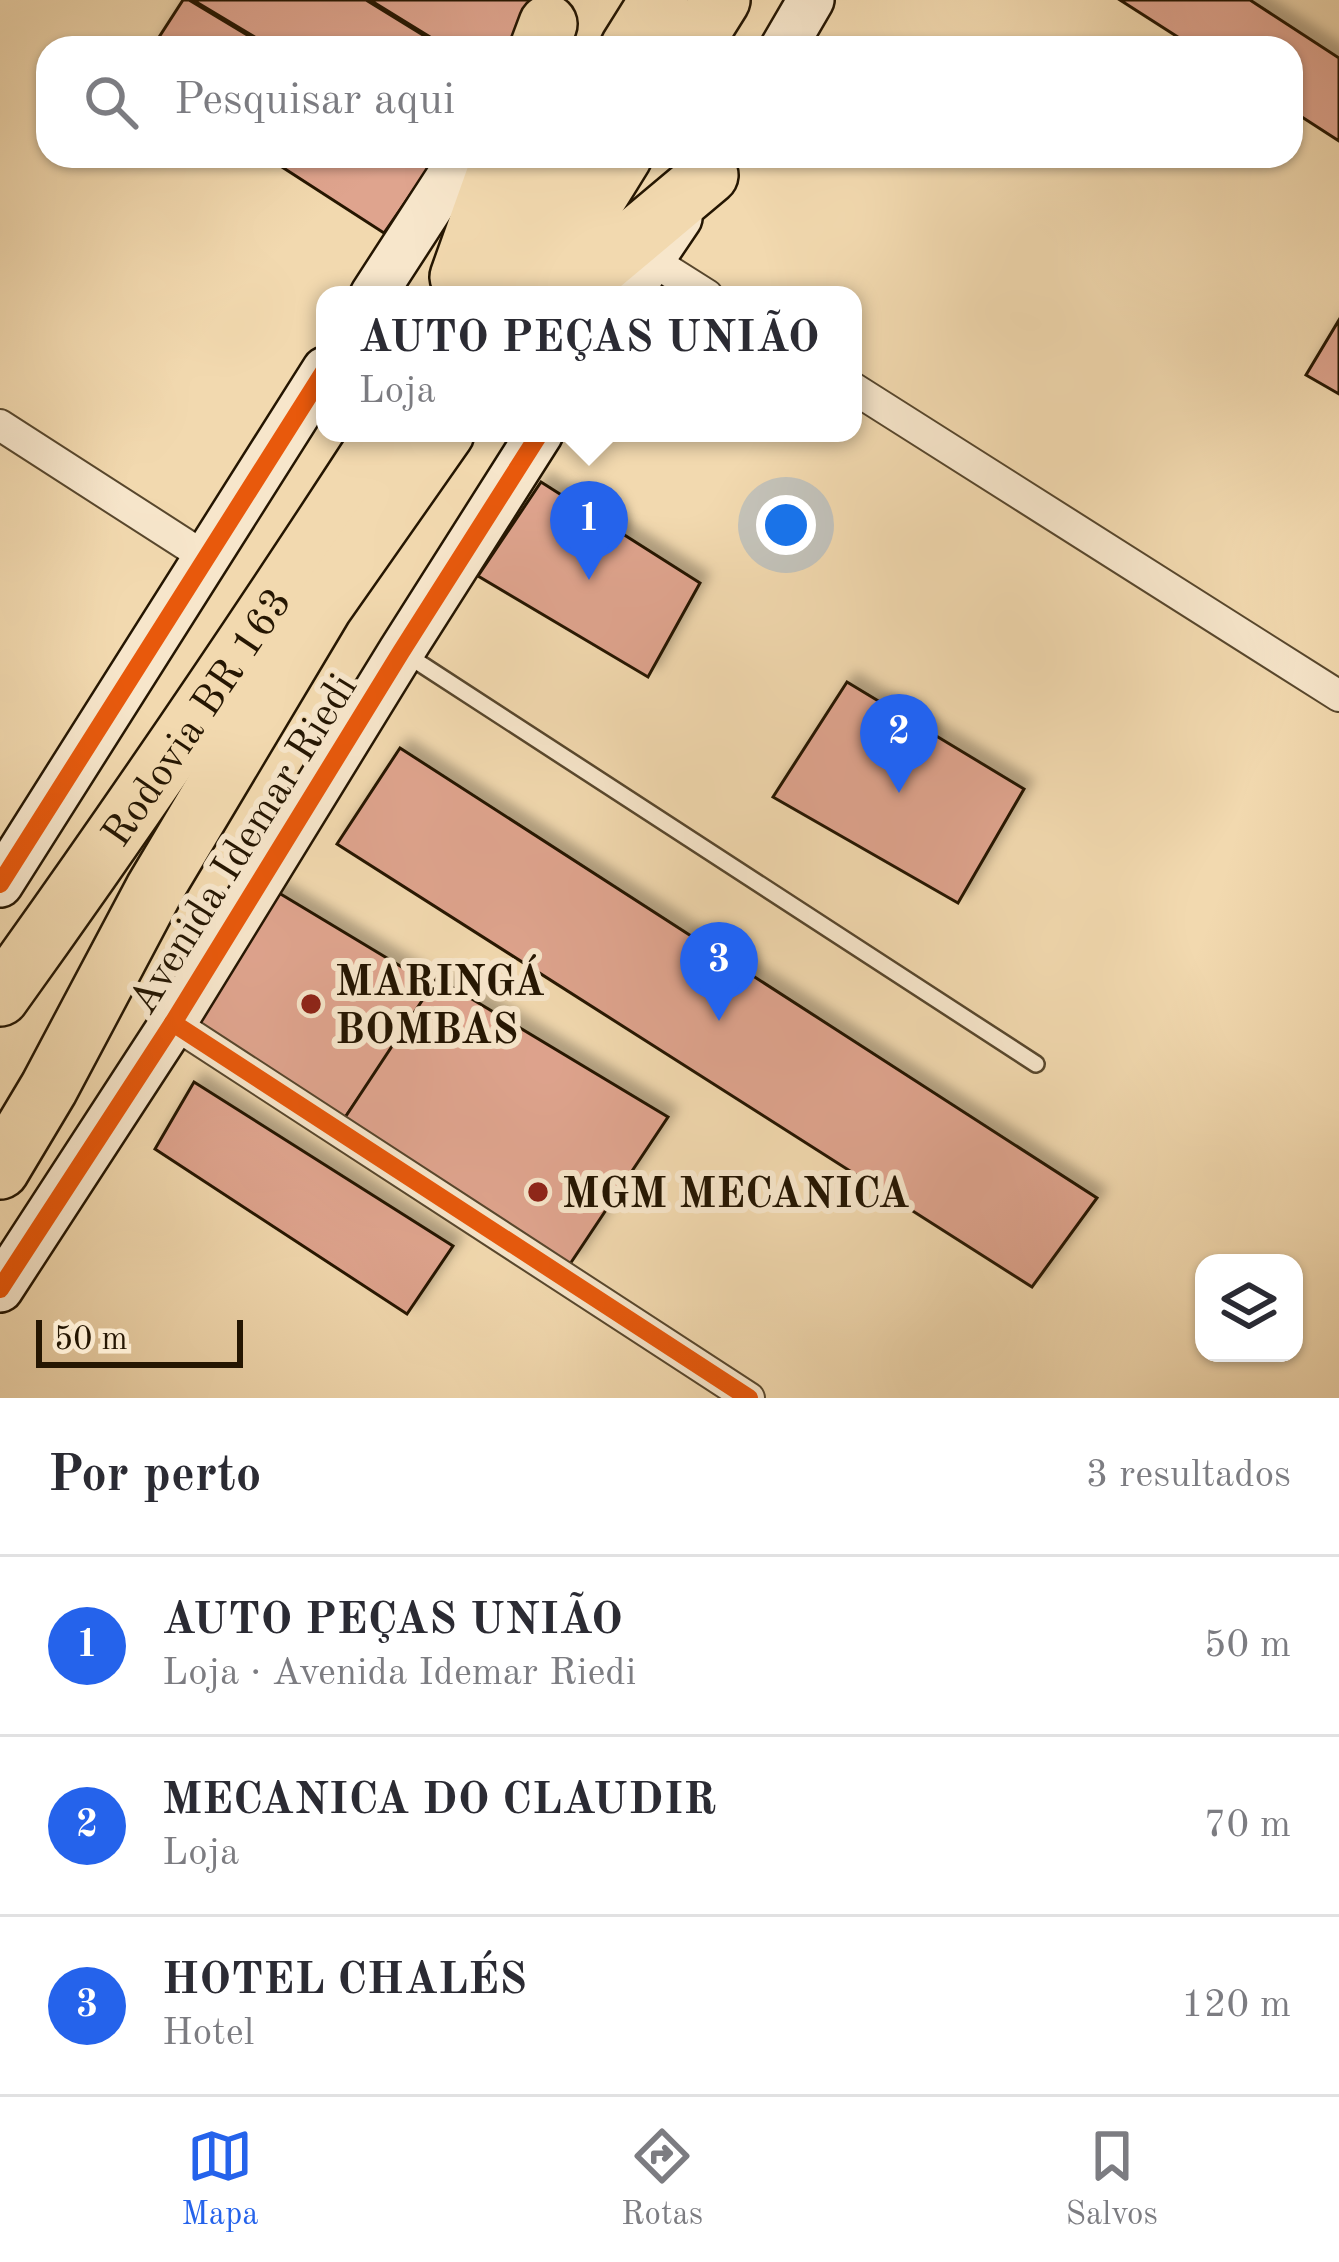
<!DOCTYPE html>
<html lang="pt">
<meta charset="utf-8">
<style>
body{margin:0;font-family:"Old Standard TT",serif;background:#f7f7f7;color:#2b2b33}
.controls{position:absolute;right:36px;bottom:36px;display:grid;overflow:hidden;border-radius:24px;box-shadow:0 3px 9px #0004}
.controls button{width:108px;height:108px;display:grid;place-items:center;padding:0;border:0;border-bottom:3px solid #e1e1e2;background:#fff;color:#2b2b33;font:60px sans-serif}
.scale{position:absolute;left:36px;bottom:30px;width:207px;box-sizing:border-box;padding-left:12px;border:6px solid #251602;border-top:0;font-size:33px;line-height:42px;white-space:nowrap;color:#251602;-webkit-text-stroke:9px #f7e6cb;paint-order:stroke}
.you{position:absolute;left:786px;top:525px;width:42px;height:42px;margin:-30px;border:9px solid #fff;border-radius:50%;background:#1a73e8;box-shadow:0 0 0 18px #1a73e833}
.badge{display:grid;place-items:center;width:78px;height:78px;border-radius:50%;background:#2563eb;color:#fff;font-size:39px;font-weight:700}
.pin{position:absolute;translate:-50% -99px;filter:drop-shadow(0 3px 6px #0008)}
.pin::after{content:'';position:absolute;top:63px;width:42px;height:36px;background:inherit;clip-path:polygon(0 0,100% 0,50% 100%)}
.popup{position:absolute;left:316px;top:286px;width:546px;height:156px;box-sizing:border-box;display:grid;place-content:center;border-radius:24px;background:#fff;filter:drop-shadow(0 3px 9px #0005);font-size:39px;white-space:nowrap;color:#7c7c81}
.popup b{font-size:45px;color:#2b2b33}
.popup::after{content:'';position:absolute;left:50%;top:100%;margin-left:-24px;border:24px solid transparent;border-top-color:#fff}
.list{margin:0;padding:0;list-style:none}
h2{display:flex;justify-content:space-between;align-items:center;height:156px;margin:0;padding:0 48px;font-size:51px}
h2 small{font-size:39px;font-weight:400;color:#7c7c81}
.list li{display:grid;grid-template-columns:78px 1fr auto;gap:36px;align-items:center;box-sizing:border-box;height:180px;padding:0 48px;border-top:3px solid #e1e1e2}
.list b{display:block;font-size:45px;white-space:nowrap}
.list p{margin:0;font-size:39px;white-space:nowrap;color:#7c7c81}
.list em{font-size:39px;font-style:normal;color:#7c7c81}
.icon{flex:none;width:66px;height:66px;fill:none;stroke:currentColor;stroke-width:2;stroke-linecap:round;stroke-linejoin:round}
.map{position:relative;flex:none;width:1339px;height:1398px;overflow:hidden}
.search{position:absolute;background:#fff;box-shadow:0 3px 9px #0004;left:36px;right:36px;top:36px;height:132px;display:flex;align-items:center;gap:30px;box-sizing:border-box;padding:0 42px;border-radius:36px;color:#7c7c81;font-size:45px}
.sheet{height:696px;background:#fff}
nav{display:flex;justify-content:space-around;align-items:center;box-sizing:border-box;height:168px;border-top:3px solid #e1e1e2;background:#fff;font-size:33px;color:#7c7c81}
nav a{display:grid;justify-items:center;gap:6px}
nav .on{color:#2563eb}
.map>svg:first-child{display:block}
.building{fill:#dfa48e;stroke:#251602;stroke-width:3;filter:url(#shadow)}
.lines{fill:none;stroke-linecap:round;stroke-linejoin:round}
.lane-casing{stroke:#58472d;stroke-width:20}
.street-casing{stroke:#58472d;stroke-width:34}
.secondary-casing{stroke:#251602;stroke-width:50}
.highway-casing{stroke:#251602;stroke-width:62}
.lane{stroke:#f7e6cb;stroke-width:15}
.street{stroke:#f7e6cb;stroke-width:30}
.secondary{stroke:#f7e6cb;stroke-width:45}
.highway{stroke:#f2d9af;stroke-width:57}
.cycleway-casing{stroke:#f7e6cb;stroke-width:26}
.cycleway{stroke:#e8590c;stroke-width:18}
.poi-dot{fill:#8f2418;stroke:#f7e6cb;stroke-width:4.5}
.labels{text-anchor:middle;stroke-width:12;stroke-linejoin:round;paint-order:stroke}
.street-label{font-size:42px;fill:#251602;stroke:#f7e6cb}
.poi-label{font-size:42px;font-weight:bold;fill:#251602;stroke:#f7e6cb;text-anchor:start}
</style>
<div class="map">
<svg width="1339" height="1398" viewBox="0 0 1339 1398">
<defs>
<filter id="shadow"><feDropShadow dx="9" dy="-9" stdDeviation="6" flood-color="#0004"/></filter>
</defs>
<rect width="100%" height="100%" fill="#f2d9af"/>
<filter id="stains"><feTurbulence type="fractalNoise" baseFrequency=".00167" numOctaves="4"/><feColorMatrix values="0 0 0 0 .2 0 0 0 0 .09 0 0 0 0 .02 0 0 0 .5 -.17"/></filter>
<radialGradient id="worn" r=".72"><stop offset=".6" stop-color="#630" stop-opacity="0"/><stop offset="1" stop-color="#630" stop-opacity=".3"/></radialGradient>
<g class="building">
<path d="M183,0H189L269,48H152Z"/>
<path d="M193,0H366L444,48H273Z"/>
<path d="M370,0H529L538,6L510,48H448Z"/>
<path d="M1120,0H1250L1339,58V141L1291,110V48H1195Z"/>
<path d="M265,156H437L384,233Z"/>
<path d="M1339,320V394L1306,375Z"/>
<path d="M541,482L700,583L648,677L478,576Z"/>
<path d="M847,682L1024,789L958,903L773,797Z"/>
<path d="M400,748L1097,1198L1032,1287L337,844Z"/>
<path d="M274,890L435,987L344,1119L188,1022Z"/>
<path d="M437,978L668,1117L570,1264L344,1119Z"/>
<path d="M194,1082L453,1246L407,1314L155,1149Z"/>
</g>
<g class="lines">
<defs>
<path id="lane" d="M404,653L1036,1064"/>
<g id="street">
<path d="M650,259L707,295"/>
<path d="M853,388L1339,696"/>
<path d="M0,425L205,557"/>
<path d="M173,1023L749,1398"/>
</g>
<g id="secondary">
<path d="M783,48L811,0"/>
<path d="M373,295L463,156"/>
<path d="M627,295L679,218"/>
<path d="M0,884L325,370"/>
<path d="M0,1289L173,1023L401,652L540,433"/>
</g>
<g id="highway">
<path d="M539,48L548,24"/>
<path d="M629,48L659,0"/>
<path d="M691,48L721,0"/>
<path d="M459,277L502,156"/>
<path d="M473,295L563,156"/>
<path d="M537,295L623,156"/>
<path d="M566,295L709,175"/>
<path id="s1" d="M0,997C133,812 260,624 384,433"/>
<path d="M0,1170L49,1088L154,890L323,607L445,433"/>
</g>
</defs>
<use href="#lane" class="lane-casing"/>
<use href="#street" class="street-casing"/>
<use href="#secondary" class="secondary-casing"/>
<use href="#highway" class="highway-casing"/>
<use href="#lane" class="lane"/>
<use href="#street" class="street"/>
<use href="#secondary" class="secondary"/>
<use href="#highway" class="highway"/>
<defs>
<g id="cycleway">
<path d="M0,884L325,370"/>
<path d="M173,1023L749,1398"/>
<path d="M0,1289L173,1023L401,652L540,433"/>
</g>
</defs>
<use href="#cycleway" class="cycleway-casing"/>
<use href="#cycleway" class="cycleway"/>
</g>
<g class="poi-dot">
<circle cx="311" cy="1004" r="12"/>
<circle cx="538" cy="1192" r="12"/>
</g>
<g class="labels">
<g class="street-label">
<text dy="15" stroke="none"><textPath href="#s1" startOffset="342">Rodovia BR 163</textPath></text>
<text transform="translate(241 843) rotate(-58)" y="15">Avenida Idemar Riedi</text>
</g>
<g class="poi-label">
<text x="335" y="995">MARINGÁ<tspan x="335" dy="48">BOMBAS</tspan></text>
<text x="562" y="1207">MGM MECANICA</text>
</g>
</g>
<rect width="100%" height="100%" filter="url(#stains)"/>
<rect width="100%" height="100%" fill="url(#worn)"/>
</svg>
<div class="controls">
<button><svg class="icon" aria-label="layers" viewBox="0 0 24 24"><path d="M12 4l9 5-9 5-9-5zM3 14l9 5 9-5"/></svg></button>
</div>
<div class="scale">50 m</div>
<div class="you"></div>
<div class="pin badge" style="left:589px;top:580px">1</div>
<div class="popup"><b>AUTO PEÇAS UNIÃO</b>Loja</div>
<div class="pin badge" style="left:899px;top:793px">2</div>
<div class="pin badge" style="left:719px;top:1021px">3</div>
<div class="search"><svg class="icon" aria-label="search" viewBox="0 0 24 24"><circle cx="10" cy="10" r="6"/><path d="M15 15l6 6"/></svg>Pesquisar aqui</div>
</div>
<section class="sheet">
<h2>Por perto<small>3 resultados</small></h2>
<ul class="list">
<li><span class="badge">1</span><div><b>AUTO PEÇAS UNIÃO</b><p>Loja · Avenida Idemar Riedi</p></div><em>50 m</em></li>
<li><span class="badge">2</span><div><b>MECANICA DO CLAUDIR</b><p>Loja</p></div><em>70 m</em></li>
<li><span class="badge">3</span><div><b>HOTEL CHALÉS</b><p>Hotel</p></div><em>120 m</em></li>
</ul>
</section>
<nav>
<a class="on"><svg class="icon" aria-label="map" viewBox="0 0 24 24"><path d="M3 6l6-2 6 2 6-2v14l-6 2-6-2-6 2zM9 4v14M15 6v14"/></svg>Mapa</a>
<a><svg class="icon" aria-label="directions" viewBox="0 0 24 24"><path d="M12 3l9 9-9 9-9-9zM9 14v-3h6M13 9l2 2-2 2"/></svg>Rotas</a>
<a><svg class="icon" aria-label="saved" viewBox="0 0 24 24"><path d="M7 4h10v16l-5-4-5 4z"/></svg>Salvos</a>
</nav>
